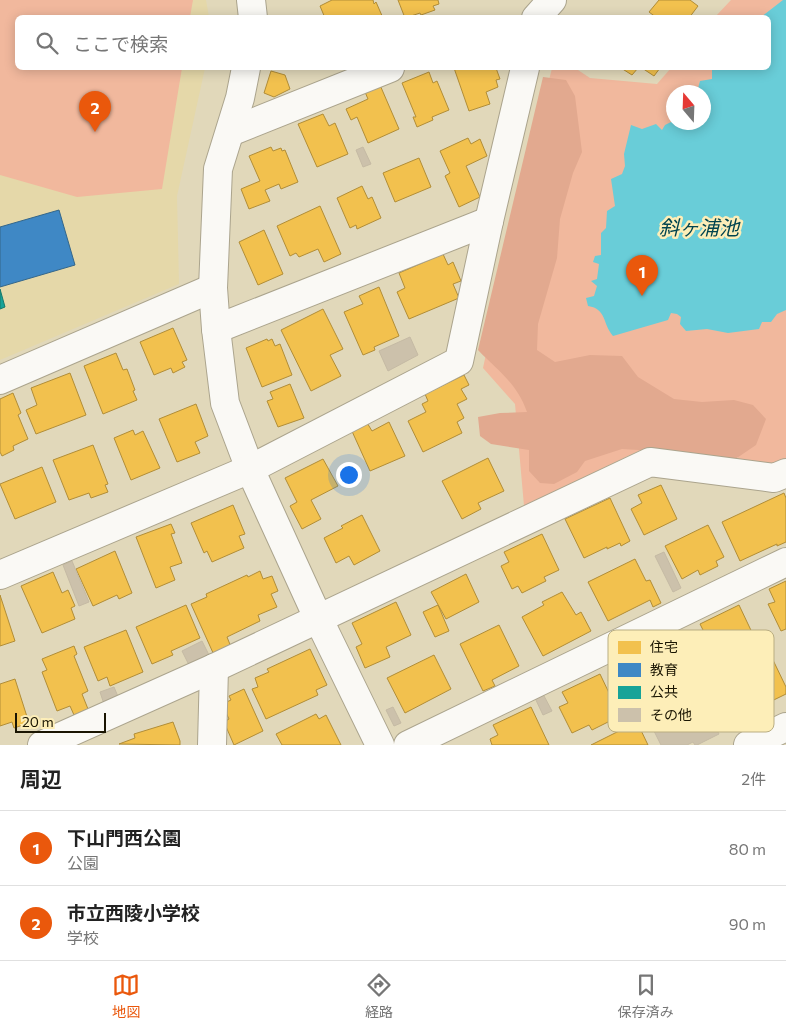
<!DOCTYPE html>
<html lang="ja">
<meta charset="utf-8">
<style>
body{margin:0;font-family:Commissioner,"Noto Sans JP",sans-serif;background:#f2f2f2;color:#222}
.compass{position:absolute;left:666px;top:85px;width:45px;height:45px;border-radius:50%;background:#fff;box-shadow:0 2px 12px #0003;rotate:341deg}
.scale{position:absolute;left:15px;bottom:12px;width:91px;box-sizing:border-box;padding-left:5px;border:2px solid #1a1502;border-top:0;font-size:14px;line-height:18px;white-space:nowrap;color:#1a1502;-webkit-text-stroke:4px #fdeeb8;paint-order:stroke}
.you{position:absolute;left:348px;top:474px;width:18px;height:18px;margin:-12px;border:4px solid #fff;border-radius:50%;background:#1a73e8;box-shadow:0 0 0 8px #1a73e833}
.badge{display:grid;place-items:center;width:32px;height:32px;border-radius:50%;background:#ea580c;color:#fff;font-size:16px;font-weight:700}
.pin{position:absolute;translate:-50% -41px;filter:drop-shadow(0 1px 2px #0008)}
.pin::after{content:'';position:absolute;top:26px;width:18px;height:15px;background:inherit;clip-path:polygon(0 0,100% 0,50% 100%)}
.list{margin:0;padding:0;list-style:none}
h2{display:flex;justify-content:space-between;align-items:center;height:65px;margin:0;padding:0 20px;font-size:21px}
h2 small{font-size:16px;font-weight:400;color:#767676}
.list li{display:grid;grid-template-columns:32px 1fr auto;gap:15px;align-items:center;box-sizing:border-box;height:75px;padding:0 20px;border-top:1px solid #e0e0e0}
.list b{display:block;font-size:19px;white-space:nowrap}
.list p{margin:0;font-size:16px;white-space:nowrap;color:#767676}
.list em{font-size:16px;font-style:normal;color:#767676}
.icon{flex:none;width:28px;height:28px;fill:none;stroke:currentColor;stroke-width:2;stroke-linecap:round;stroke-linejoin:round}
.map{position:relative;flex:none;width:786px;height:745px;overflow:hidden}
.search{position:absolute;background:#fff;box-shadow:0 2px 12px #0003;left:15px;right:15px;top:15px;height:55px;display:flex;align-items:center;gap:12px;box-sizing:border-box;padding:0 18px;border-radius:8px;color:#767676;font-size:19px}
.sheet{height:215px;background:#fff}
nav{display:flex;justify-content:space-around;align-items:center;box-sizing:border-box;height:70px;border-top:1px solid #e0e0e0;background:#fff;font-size:14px;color:#767676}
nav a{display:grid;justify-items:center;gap:2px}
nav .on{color:#ea580c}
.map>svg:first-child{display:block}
.built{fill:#e5d8a9}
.green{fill:#f1b89d;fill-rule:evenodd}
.forest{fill:#e2a98f}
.water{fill:#69cdd8}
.homes{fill:#f2c14e;stroke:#b18d37}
.schools{fill:#3f88c5;stroke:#34668a}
.public{fill:#17a398;stroke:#18786b}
.building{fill:#ccc1ab;stroke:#c5baa4}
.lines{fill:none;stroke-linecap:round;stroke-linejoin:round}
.minor-casing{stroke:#aba48d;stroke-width:30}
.minor{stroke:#faf9f5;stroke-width:28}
.labels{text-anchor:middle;stroke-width:5;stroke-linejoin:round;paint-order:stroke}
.water-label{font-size:20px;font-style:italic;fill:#02444f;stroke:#fdeeb8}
.key{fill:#fdeeb8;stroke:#b9ad81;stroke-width:1}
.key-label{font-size:14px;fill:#1a1502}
</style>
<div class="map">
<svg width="786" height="745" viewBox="0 0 786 745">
<rect width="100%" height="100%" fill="#e1d8ba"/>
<path class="built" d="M0,0H206L209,17L18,18V68H205L177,196L179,284L0,360Z"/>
<g class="green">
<path d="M0,0H193L190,17L18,18V68H182L162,189L77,197L0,175Z"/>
<path d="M731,0H786V465L736,463L738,457L649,446L524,506L515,404L483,368L514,224L552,68H575L590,78L657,84L671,68H768V18L715,17ZM674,92H704V122H674Z"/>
</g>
<path class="forest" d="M543,77L566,80L575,96L582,152L573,173L560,219L557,258L538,324L537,350L555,362L590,355L622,356L638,377L674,399L702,402L734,400L753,405L766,419L756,445L731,462L655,451L622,449L585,461L577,472L554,484L540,483L529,471V450L491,444L480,436L478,417L500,413L527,412C517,383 498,371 478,350Z"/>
<path class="water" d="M783,0H786V310L777,314L771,322H762L759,329L728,333L707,329L686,331L680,324L681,317L677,314L671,313L668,320L613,336C602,323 607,309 588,306L586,298L594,296L597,286L591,281L597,279L599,264L593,262L595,256L601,255V233L606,228L607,211L615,206L611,179L622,174L625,166L624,154L631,125L642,129L656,124L662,130L665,125L673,121L674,122H704V92H697L700,81L712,79V68H768V18L761,17Z"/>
<g class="homes">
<path d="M332,0H373L374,4L376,2L383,18H325L320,6Z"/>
<path d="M398,0H438L439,4L433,6L435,10L421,15L420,13L405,18Z"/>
<path d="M659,0H690L698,6L689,18H657L649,12Z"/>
<path d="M454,68H496L500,79L496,80L498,87L486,92L490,104L469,111Z"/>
<path d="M621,68H638L632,75Z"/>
<path d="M642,68H660L654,76Z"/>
<path d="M271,71L285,75L290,89L274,97L264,93Z"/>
<path d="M429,72L433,83L437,81L449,110L432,117L433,120L417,127L413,117H416L402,83Z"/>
<path d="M380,85L399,129L368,143L357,117L351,120L346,109L368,99L365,92Z"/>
<path d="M323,114L329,126L335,123L348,154L317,167L298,124Z"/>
<path d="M468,138L471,144L480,139L487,156L466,166L480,197L459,207L445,176L450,173L440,151Z"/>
<path d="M271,147L273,151L281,148L282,151L285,150L298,182L281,189L279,184L265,190L270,201L249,209L241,189L260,181L249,156Z"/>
<path d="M419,158L431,187L395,202L383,173Z"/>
<path d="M362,186L368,199L372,197L381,218L357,229L356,225L350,228L337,198Z"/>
<path d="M320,206L341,254L324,262L318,249L299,257L296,253L290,256L277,226Z"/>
<path d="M264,230L283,274L258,285L239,242Z"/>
<path d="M443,254L448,265L453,262L461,281L453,284L459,298L409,319L397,292L405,288L399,273Z"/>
<path d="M379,287L399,336L374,347L375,350L363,355L344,312L363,304L359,296Z"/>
<path d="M323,309L343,349L330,355L341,376L311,391L281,330Z"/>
<path d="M173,328L187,360L182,362L185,367L173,373L171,368L154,375L140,342Z"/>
<path d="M267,339L268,341L272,339L275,346L280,344L292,375L262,387L246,348Z"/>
<path d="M116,353L123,370L127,369L135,390L133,391L137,400L103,414L84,366Z"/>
<path d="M70,373L86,415L36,434L26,410L37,405L31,388Z"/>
<path d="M464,375L469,385L461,389L467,399L457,404L464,418L457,422L462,433L423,452L408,421L426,412L422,404L428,401L425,394Z"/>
<path d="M290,384L304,418L278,427L267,401L273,399L270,392Z"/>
<path d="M13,393L21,413L18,415L28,439L13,446L14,450L2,456L0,452V399Z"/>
<path d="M196,404L208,436L195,442L200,453L177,462L159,419Z"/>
<path d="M366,421L372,431L389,422L405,456L370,471L351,429Z"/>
<path d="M133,430L135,435L143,431L160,468L131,480L114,438Z"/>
<path d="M93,445L108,484L105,485L108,492L91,498L89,493L69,500L53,460Z"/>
<path d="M488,458L504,491L478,503L481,509L462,519L442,481Z"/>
<path d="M323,459L338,486L311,500L321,519L302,529L290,506L297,502L285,478Z"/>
<path d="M42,467L56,502L15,519L0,484Z"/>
<path d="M661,485L677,519L644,535L631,509L642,503L638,495Z"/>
<path d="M784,493L786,498V542L777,546V544L740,561L722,522Z"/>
<path d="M610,498L630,541L621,546L620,543L607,549V547L584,558L565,519Z"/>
<path d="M233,505L245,534L239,536L244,548L212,562L207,551L204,553L191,523Z"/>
<path d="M362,515L380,551L354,565L349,556L336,563L324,538L343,528L341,526Z"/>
<path d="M171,524L175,533L171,534L182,563L170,567L175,580L156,588L136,537Z"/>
<path d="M708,525L724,557L716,561L718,566L700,575L698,570L682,579L665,546Z"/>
<path d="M542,534L559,570L544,577L546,581L522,593L518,586L512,589L501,566L509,562L504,552Z"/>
<path d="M115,551L132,593L119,599L117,595L93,606L76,569Z"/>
<path d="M635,559L646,581L650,580L661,603L653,607L650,600L608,621L588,582Z"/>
<path d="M260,571L263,579L272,576L278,591L271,594L277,607L258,615L260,621L227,637L231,647L214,655L191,604L207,597L206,594L247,575L248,577Z"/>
<path d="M53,572L62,593L68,590L75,606L71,608L75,619L42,633L21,586Z"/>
<path d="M466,574L479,602L446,619L431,592Z"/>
<path d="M786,581V629L781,631L768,604L775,602L769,589Z"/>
<path d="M562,592L576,615L581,612L591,631L543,656L522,617L544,605L542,602Z"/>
<path d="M0,595L15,641L0,646Z"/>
<path d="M396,602L411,635L386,647L390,657L365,668L356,647L362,644L352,623Z"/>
<path d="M186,605L200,638L171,651L173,655L152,664L136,627Z"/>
<path d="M438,605L449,631L435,637L423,612Z"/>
<path d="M739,605L757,643L711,666L698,637L705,634L700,624Z"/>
<path d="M499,625L519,666L492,680L495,686L483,691L460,644Z"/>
<path d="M126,630L143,672L110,686L107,677L98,681L84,647Z"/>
<path d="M74,646L77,654L74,656L88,691L82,694L88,709L74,715L70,706L57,711L42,672L47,670L42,659Z"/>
<path d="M310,649L327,685L316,690L318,695L266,719L252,689L258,687L255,678L269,672L267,669Z"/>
<path d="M434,655L451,689L405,713L387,678Z"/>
<path d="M767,656L769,662L773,660L786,687V694L739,717L723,684L757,666L754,662Z"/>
<path d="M600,674L620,716L592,730L589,725L572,733L559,707L568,703L562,692Z"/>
<path d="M15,679L29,723L14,728L12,722L0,726V684Z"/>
<path d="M244,689L263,731L234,745L224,722L229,719L222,704L231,700L229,696Z"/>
<path d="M531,707L549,745H492L490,739L498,735L493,725Z"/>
<path d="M316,714L319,719L326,715L341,745H282L276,734Z"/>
<path d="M173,722L180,741V745L119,744L135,738L134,734Z"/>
<path d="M637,722L648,745H591Z"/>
</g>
<path class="schools" d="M59,210L75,265L0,287V227Z"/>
<path class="public" d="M0,289L5,307L0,309Z"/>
<g class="building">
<path d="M363,147L371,164L363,167L356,150Z"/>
<path d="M410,337L418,355L388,371L379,351Z"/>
<path d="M664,552L681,588L673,592L655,556Z"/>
<path d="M72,561L89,602L79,606L63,565Z"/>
<path d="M202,641L211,659L191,669L182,651Z"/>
<path d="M114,687L119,699L104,704L100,692Z"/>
<path d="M704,691L721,726L716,728L719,734L697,745H695L693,742L687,745H661L648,719Z"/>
<path d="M543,694L552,711L543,715L535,698Z"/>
<path d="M393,707L401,723L394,726L386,710Z"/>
</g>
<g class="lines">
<defs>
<g id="minor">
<path d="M251,0L253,18"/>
<path d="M536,18L552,0"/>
<path d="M246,68L240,98L218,169L213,288L216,329L225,403L250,469L318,618L380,745"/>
<path d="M230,132L390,68"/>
<path d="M216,329L489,221"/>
<path d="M0,380L213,288"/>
<path d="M0,575L250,469L459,361L489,221L525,68"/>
<path d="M42,745L214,668L650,462L774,478L786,473"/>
<path d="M212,745L214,668"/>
<path d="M408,745L786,562"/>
<path d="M748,745L786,727"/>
</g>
</defs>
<use href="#minor" class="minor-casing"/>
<use href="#minor" class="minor"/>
</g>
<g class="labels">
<g class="water-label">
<text x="699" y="235">斜ヶ浦池</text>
</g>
</g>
<rect x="608" y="630" width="166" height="102" rx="8" class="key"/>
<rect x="618" y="641" width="23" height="13" fill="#f2c14e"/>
<rect x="618" y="663" width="23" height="14" fill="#3f88c5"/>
<rect x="618" y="686" width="23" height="13" fill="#17a398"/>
<rect x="618" y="708" width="23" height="14" fill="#ccc1ab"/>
<g class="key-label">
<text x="650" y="652">住宅</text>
<text x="650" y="675">教育</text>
<text x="650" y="697">公共</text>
<text x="650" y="720">その他</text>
</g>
</svg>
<svg class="compass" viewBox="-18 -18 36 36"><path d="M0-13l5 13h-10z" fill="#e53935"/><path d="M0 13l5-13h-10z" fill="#767676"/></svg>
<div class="scale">20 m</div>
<div class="you"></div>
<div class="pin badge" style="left:642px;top:296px">1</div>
<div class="pin badge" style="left:95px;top:132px">2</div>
<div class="search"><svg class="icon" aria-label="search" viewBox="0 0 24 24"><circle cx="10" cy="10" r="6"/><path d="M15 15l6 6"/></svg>ここで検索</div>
</div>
<section class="sheet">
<h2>周辺<small>2件</small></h2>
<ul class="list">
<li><span class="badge">1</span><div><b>下山門西公園</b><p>公園</p></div><em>80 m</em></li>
<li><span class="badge">2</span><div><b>市立西陵小学校</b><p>学校</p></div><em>90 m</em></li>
</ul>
</section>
<nav>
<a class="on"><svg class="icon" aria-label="map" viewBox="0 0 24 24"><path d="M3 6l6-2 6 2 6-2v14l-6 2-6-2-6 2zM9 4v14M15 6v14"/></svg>地図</a>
<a><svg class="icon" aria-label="directions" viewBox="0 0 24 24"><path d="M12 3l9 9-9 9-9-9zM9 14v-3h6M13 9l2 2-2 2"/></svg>経路</a>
<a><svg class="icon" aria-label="saved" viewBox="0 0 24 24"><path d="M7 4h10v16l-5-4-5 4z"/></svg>保存済み</a>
</nav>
